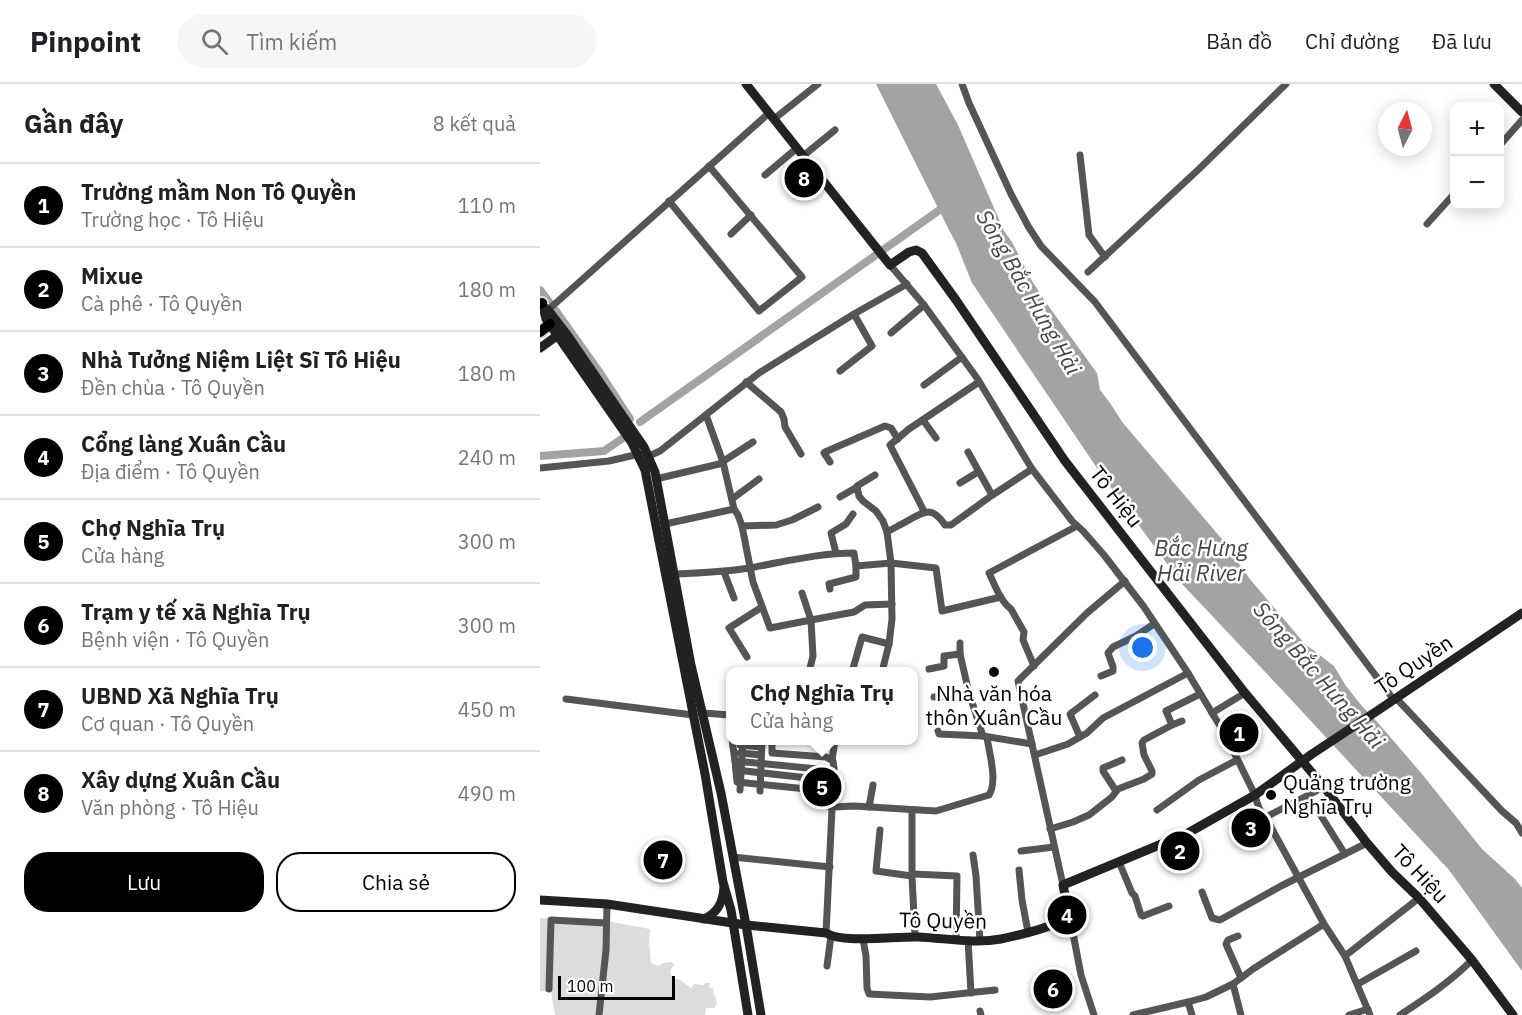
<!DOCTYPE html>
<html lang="vi">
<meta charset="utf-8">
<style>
body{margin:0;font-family:"IBM Plex Sans",sans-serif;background:#f6f6f6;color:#202124}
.controls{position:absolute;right:18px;top:18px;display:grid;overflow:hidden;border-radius:12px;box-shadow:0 3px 15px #0003}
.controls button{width:54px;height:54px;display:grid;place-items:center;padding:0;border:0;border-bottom:2px solid #e0e0e0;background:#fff;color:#202124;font:30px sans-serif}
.compass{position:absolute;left:838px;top:18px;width:54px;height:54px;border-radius:50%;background:#fff;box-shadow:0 3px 15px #0003;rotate:6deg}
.scale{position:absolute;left:18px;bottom:15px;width:117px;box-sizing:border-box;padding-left:6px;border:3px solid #000;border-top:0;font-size:16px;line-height:21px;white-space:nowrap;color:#000;-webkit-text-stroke:4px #fff;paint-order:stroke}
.you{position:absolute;left:603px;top:564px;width:21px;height:21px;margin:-15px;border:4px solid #fff;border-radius:50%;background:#1a73e8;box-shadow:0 0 0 9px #1a73e833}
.badge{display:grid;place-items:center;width:39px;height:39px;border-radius:50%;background:#000;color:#fff;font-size:20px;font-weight:700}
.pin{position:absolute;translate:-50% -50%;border:3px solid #fff;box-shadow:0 2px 6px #0006}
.popup{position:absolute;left:186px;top:583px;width:192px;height:78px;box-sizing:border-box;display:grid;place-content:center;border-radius:12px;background:#fff;filter:drop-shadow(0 2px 4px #0005);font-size:20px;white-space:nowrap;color:#757577}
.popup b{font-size:22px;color:#202124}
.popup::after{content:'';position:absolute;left:50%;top:100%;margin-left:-12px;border:12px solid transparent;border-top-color:#fff}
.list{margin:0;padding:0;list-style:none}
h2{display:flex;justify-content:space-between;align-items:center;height:78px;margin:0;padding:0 24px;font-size:26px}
h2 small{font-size:20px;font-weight:400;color:#757577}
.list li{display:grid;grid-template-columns:39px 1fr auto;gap:18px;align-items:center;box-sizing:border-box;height:84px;padding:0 24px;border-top:2px solid #e0e0e0}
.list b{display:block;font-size:22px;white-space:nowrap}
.list p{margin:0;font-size:20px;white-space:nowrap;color:#757577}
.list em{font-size:20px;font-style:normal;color:#757577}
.actions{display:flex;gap:12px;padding:18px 24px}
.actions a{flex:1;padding:14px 0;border:2px solid #000;border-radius:24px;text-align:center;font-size:21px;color:#000}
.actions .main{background:#000;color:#fff}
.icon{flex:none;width:33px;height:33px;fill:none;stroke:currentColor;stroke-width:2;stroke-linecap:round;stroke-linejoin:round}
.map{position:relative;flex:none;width:982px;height:931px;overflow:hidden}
header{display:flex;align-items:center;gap:36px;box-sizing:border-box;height:84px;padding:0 30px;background:#fff;border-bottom:2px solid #e0e0e0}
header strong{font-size:28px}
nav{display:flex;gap:33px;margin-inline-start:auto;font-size:21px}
.search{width:420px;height:54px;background:#f6f6f6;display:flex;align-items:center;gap:15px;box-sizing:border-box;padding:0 21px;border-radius:33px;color:#757577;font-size:22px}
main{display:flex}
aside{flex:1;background:#fff}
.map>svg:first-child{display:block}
.green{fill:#dcdcdc}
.water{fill:#a3a3a3}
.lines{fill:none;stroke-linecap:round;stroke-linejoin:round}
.canal{stroke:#a3a3a3;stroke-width:8}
.primary-casing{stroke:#dbdbdb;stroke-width:14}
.street{stroke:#555;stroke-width:7}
.secondary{stroke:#222;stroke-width:9}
.primary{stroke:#000;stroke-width:10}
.poi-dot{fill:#000;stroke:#fff;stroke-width:2}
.labels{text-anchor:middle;stroke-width:5;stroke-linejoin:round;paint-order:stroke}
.street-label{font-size:21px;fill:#000;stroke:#fff}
.poi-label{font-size:21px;fill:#000;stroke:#fff}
.water-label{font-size:22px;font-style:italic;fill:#444;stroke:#fff}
</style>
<header>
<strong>Pinpoint</strong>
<div class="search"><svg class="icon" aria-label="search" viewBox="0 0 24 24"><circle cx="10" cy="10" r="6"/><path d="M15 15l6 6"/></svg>Tìm kiếm</div>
<nav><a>Bản đồ</a><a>Chỉ đường</a><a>Đã lưu</a></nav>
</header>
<main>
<aside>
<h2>Gần đây<small>8 kết quả</small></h2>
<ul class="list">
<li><span class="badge">1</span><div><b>Trường mầm Non Tô Quyền</b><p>Trường học · Tô Hiệu</p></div><em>110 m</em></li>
<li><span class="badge">2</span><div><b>Mixue</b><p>Cà phê · Tô Quyền</p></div><em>180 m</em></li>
<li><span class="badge">3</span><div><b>Nhà Tưởng Niệm Liệt Sĩ Tô Hiệu</b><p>Đền chùa · Tô Quyền</p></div><em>180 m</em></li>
<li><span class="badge">4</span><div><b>Cổng làng Xuân Cầu</b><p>Địa điểm · Tô Quyền</p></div><em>240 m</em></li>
<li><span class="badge">5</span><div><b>Chợ Nghĩa Trụ</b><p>Cửa hàng</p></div><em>300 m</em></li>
<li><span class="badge">6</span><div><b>Trạm y tế xã Nghĩa Trụ</b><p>Bệnh viện · Tô Quyền</p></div><em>300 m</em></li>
<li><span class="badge">7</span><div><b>UBND Xã Nghĩa Trụ</b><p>Cơ quan · Tô Quyền</p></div><em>450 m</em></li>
<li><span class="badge">8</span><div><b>Xây dựng Xuân Cầu</b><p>Văn phòng · Tô Hiệu</p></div><em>490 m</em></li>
</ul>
<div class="actions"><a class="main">Lưu</a><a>Chia sẻ</a></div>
</aside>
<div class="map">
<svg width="982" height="931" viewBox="0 0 982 931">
<rect width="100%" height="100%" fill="#fff"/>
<path class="green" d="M0,834L66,837L110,845L109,857L111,879L119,882L123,879L131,878L134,880C131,885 129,888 132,893L140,896L151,904L154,900L164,901L165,899H170L169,904H173L174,911L176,913L177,919L174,924H166L165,931H15L11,908L0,907Z"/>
<path class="water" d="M336,0H396L418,41L464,147L472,158L492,197L507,220L557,289L560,306L570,319L583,339L681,454L709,494L764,559L794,582L806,602L822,622L839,640L882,690L942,765L975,795L982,804V887L909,786L744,608L642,500L559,387L432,199L416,159L409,146Z"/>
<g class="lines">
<g class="canal">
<path d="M0,206L9,218"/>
<path d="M16,227L58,286L90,335"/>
<path d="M100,338L408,120"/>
<path d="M0,372L64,367L83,354"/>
</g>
<defs>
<g id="primary">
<path d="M0,220L2,219"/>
<path d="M0,248L10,240"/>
</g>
</defs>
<use href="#primary" class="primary-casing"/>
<g class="street">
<path d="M422,0L429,19L471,110L488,142L501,162L555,218L854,616"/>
<path d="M234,35L278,0"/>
<path d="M960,61L982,36"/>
<path d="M540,71L549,151L565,173"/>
<path d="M263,72L295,46"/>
<path d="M225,91L257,64"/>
<path d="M129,117L219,227L262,193L169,82"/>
<path d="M887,140L914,110"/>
<path d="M191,150L211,131"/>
<path d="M350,181L384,221L437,294L492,385L532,437L543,447L564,471L604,523L648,589L686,652L715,711C717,720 720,729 727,736L784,840L805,872L830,931"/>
<path d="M548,188L659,85L746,0"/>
<path d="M6,223L8,226L229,29"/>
<path d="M351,249L384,221"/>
<path d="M300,287L332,262L314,230"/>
<path d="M206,298L241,328L244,335L245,343L261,370"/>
<path d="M384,301L422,273"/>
<path d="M383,336L396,354"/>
<path d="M428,368L452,411"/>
<path d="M109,372L120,367L219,289L314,230L367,200"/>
<path d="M290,378L284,369L285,368L345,342L351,344L358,355"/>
<path d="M0,384L69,377L99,370"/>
<path d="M116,395L179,380L213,358"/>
<path d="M420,399L438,388"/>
<path d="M317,403V402L335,391"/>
<path d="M300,413L317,403L319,412L323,417L336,427L343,437L347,448L351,479L352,535L349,560L342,588"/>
<path d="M192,415L219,395"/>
<path d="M194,425L198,431L202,442"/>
<path d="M384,427L350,361L369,345L439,298"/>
<path d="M125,440L194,425L183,378L166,331"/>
<path d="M347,448C354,444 362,440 369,436C386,426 393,423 405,441H411L451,412L492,385"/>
<path d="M296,469L291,449L306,440L313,430"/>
<path d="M184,488L194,514"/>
<path d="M135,490C160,489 184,488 209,484C244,478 278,469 314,469L316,482L351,479L396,484L402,527L461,513"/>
<path d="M290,505L289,500L316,493V482"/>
<path d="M262,509L271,536L314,528L325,521L352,520"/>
<path d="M420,559V570"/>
<path d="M207,573L189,544L222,523"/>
<path d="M494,582L483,556L484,548L471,525C460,517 455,501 449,489L537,442"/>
<path d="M389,585L404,582V572L420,570L429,609L443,652"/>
<path d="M269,588L273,572L271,536L230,544L213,498L202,442L236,441L252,436L278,423"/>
<path d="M312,588L322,553L349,560"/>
<path d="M561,592L573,587V583L568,569L573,563L596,552L614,540"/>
<path d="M394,613L413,612L429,609"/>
<path d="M856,614L962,727L976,739L982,749"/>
<path d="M26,615L153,631"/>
<path d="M163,629L190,631"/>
<path d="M672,629L705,609"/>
<path d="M632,641L642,637"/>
<path d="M398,647L399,650L443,652L492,660"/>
<path d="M540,653L547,649L563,634L648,589"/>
<path d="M192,656L195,677L278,685L275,719L293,723L314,722L396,727L449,711C458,697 449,669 447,653"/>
<path d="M232,656V669L286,673L293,677L294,684L286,849"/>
<path d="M200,661L221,663"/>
<path d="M200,669L221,671"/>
<path d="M495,671L528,660L540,653L530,630L555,611"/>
<path d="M292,676L295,656"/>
<path d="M195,677L197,698L277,706"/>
<path d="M196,686L277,695"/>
<path d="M200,706L203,656"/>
<path d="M220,707L222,656"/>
<path d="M576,707L563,687V684L582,676"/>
<path d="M768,711L805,770"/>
<path d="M329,723L333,701"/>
<path d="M372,726V792L375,853"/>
<path d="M617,726L659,696L697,676"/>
<path d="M724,734L784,703"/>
<path d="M510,745L533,738L549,731L572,713L578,705L604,695L612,690V687L604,671L602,659L604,656L632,641L626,627L660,610"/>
<path d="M340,746L336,787L372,792"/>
<path d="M481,767L514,763"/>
<path d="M433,771L436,792L440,857"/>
<path d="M193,773L290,783"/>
<path d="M579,778L592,809L595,812L601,831L603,832L629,822"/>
<path d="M479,786L482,816L488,848"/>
<path d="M373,790L417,792L416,856"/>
<path d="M523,801L478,597L547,529L585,497"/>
<path d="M662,808L672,834L680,836L741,802L827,759"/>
<path d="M527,818L541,891L554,931"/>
<path d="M698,852L688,856L686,860L701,894"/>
<path d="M323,855L326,872L327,904L329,910L390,913L455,906"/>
<path d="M428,856L431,909"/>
<path d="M805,872L879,814"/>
<path d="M287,882L291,852"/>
<path d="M693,900L701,931"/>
<path d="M818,900L876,867"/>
<path d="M9,905L11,836L66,839"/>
<path d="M648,918L652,931"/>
<path d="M440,927L441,931"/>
<path d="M59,931L66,866L67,820"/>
<path d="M593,931L648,918L666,913L693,900L713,885L784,840"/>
<path d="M809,931L828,925"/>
<path d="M860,931C886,914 910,898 932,876"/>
</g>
<g class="secondary">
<path d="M206,0L350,181L369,168L376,166L382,169L416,216L525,377L705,609L784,703L827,759L852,788L879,814L932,876L973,931"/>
<path d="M954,0L982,28"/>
<path d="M2,219L6,235L92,359L105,386L165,690L183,798L191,826L208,931"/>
<path d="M8,226L28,252L104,363L115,388L151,581L181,709L206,841L221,931"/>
<path d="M0,264L18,251"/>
<path d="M0,816L67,820L206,841L286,849C303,860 356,852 378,853C405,854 433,860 461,855C481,851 503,845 523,837V827L526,816L523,801L648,749L715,711L772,670L840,625L982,529"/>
<path d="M164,835C178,829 183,818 184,803"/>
</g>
<use href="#primary" class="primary"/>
</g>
<g class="poi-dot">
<circle cx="454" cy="588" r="6"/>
<circle cx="731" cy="711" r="6"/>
</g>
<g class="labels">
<g class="street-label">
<text transform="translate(576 413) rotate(52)" y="7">Tô Hiệu</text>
<text transform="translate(874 581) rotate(-34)" y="7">Tô Quyền</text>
<text transform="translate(880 790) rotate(47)" y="7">Tô Hiệu</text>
<text transform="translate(403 837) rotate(1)" y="7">Tô Quyền</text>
</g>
<g class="poi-label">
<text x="454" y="617">Nhà văn hóa<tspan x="454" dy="24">thôn Xuân Cầu</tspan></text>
<text x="743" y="706" text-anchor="start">Quảng trường<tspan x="743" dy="24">Nghĩa Trụ</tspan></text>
</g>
<g class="water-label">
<text transform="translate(489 208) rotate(60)" y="8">Sông Bắc Hưng Hải</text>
<text x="661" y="472">Bắc Hưng<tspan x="661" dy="25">Hải River</tspan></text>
<text transform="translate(779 591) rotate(49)" y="8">Sông Bắc Hưng Hải</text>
</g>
</g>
</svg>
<div class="controls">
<button>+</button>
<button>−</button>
</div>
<svg class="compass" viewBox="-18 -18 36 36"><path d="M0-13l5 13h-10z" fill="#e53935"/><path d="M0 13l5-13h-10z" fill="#757577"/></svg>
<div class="scale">100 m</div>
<div class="you"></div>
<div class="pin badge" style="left:699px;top:649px">1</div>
<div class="pin badge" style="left:640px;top:767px">2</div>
<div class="pin badge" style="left:711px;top:744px">3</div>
<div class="pin badge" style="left:527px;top:831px">4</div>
<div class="pin badge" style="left:282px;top:703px">5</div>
<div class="popup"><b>Chợ Nghĩa Trụ</b>Cửa hàng</div>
<div class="pin badge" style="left:513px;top:905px">6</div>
<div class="pin badge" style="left:123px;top:776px">7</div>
<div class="pin badge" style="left:264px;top:94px">8</div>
</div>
</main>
